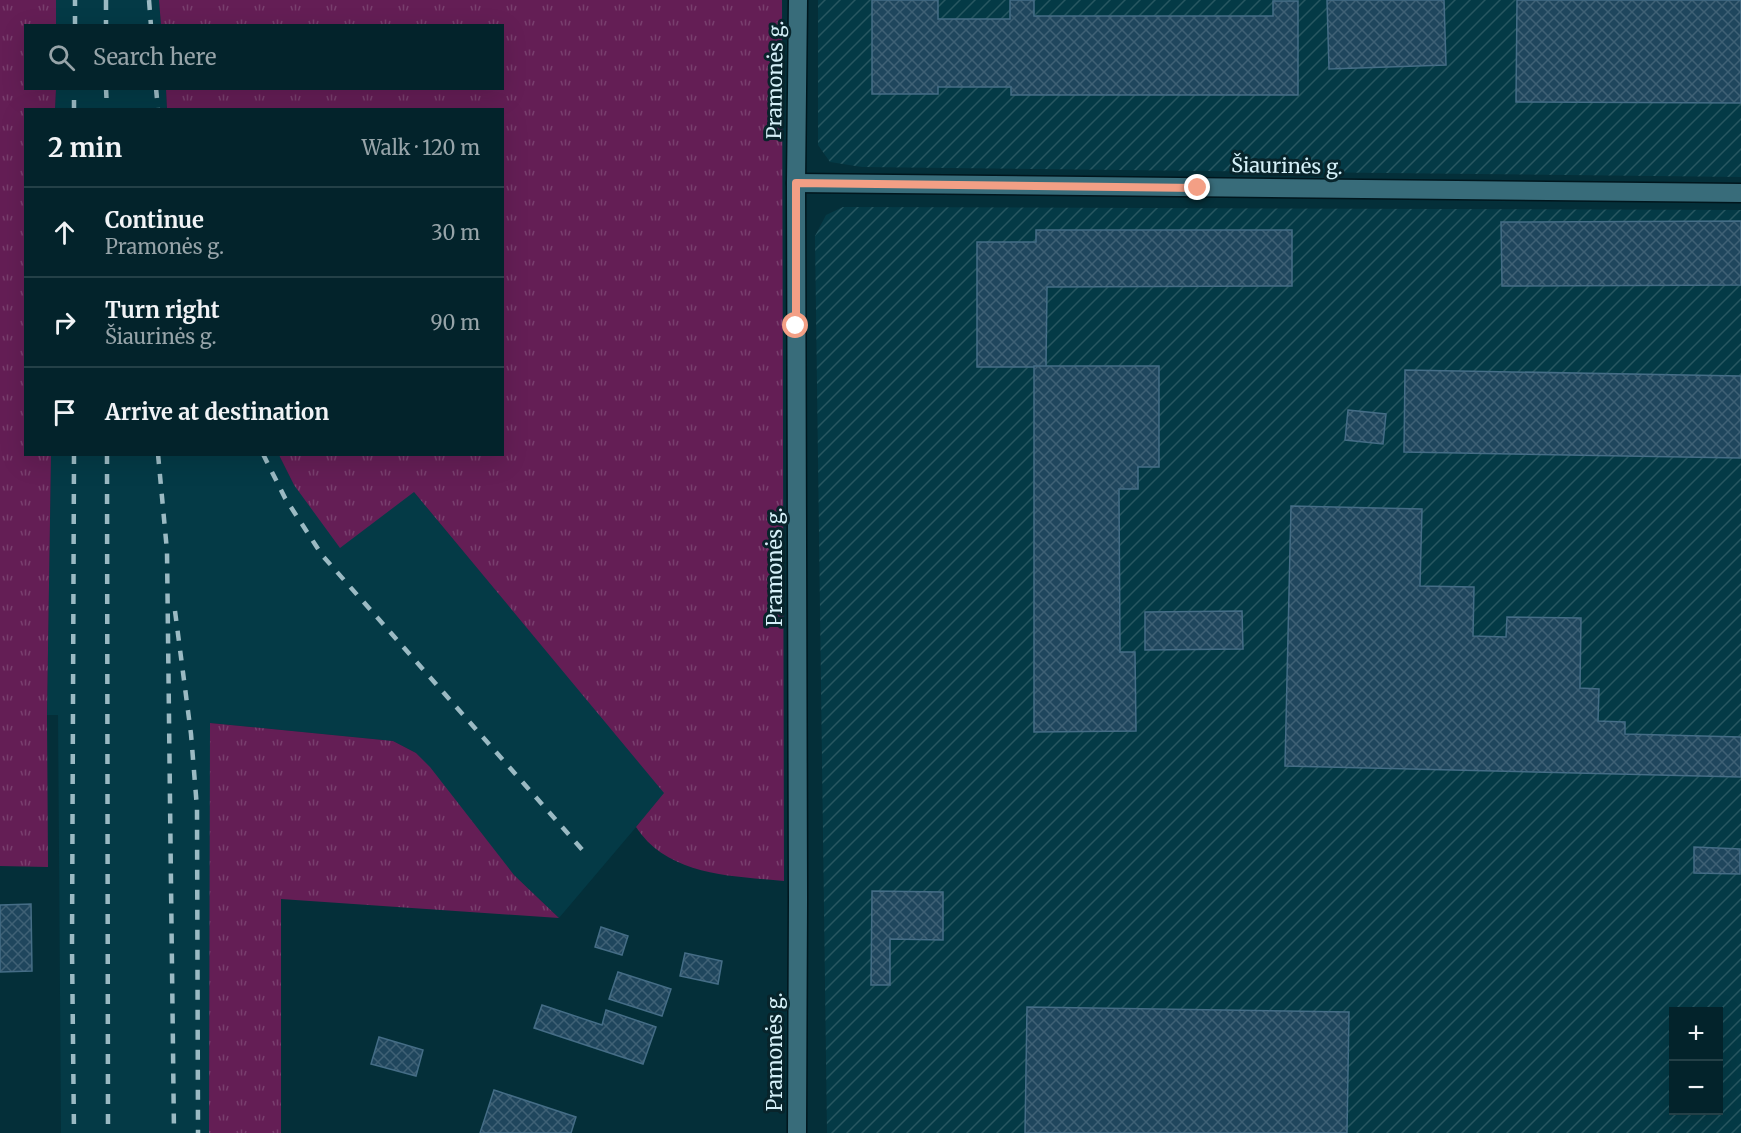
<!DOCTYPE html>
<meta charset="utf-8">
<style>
body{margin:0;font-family:Merriweather,serif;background:#0d2b33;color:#f1f3f6}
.controls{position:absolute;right:18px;bottom:18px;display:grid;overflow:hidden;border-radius:0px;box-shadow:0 6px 24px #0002}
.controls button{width:54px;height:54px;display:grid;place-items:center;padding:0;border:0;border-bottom:2px solid #244047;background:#03232b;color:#f1f3f6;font:30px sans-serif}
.stop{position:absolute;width:18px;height:18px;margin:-14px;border:4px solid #f39f85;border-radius:50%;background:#fff}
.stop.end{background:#f39f85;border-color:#fff;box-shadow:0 2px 6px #0008}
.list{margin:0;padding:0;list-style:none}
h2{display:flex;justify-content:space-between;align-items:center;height:78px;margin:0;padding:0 24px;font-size:26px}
h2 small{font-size:20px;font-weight:400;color:#97a4a9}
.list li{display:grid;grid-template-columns:39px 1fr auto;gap:18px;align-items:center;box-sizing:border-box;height:90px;padding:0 24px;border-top:2px solid #244047}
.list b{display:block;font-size:22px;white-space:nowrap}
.list p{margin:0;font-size:20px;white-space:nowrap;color:#97a4a9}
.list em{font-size:20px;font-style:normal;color:#97a4a9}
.icon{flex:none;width:33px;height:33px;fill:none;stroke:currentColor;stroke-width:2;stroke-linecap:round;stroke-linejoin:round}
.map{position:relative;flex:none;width:1741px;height:1133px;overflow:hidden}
.search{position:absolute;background:#03232b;box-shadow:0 6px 24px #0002;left:24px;top:24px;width:480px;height:66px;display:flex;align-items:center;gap:15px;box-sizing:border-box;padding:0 21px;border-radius:0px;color:#97a4a9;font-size:22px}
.panel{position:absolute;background:#03232b;box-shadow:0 6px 24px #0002;left:24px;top:108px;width:480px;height:348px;border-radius:0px}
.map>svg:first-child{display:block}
.built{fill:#043a46}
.industrial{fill:url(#industrial-furrows);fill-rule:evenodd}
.grass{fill:url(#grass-tufts)}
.building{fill:url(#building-cross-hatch);stroke:#456d86;stroke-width:1.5}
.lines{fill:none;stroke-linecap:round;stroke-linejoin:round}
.street-casing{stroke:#00161d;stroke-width:21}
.street{stroke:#386c7a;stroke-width:18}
.rail{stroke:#9bbac3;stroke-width:4.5;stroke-dasharray:10 10;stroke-linecap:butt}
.route{stroke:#f39f85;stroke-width:8}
.labels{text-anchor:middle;stroke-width:6;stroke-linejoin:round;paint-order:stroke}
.street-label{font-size:20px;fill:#d5f0f8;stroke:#08242b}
</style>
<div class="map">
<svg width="1741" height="1133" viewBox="0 0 1741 1133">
<defs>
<pattern id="industrial-furrows" width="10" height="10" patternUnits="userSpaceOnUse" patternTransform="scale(1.5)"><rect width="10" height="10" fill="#043a46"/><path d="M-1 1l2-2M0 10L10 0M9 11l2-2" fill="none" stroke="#285761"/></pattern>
<pattern id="grass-tufts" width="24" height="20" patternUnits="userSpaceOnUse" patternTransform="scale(1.5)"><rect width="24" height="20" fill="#641e55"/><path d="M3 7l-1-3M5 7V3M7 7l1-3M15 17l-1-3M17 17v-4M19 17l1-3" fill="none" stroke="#793f6e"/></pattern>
<pattern id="building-cross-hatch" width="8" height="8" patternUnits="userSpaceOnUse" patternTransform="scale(1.5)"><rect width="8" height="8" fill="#1f465d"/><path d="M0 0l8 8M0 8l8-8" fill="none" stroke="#3f6175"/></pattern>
</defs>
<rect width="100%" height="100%" fill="#042f39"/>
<g class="built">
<path d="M56,0H159L161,25H56Z"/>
<path d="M56,89H166L167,109L55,110Z"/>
<path d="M51,455H279L294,485L414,492L665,793L559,918L514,875L416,753L393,741L211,723L209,1133H61L58,715H47Z"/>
</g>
<g class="industrial">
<path d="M818,0H1741V177L862,167L830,162L818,145Z"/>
<path d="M843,207L1741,210V1133H827L815,236L826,215ZM1674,1012H1718V1110H1674Z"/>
</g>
<g class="grass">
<path d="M0,0H56V25L26,26V88L56,89L55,109L26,110V454L51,455L47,715L48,867L0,866Z"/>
<path d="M159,0H782L784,881C732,876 668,876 636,827L664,793L414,492L340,548L294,485L279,455L502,454V110L167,109L166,89L502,88V26L161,25Z"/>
<path d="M210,723L393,741L416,753L430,767L514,875L559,918L281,899V1133H209Z"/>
</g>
<g class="building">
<path d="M872,0H938V19H1010V0H1034V16H1273V1H1298V95H1011V87H938V94H872Z"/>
<path d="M1327,0H1444L1446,65L1329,69Z"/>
<path d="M1517,0H1741V103L1516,102Z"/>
<path d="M1741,221V285L1502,286L1501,222Z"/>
<path d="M1036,230H1292V286L1047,287L1046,367H977V242H1036Z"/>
<path d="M1034,366H1159V467H1138V489H1119L1120,652H1135L1136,731L1034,732Z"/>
<path d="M1405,370L1741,376V458L1404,452Z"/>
<path d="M1348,410L1386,414L1383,444L1345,440Z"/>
<path d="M1291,506L1422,509L1420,586L1474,587L1473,636L1506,637L1507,617L1581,618L1580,688L1599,689L1598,721L1625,722V734L1741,737V777L1285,766Z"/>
<path d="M1242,611L1243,649L1145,650V612Z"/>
<path d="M1694,847L1740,849V874L1694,873Z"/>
<path d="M872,891L943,892V940L890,939V985H871Z"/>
<path d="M31,904L32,971L0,972V905Z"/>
<path d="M601,927L628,936L622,955L595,947Z"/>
<path d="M685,953L722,961L718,984L680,976Z"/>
<path d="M618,972L671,989L662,1016L609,999Z"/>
<path d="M542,1005L602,1025L606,1010L656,1027L643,1064L534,1028Z"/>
<path d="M1027,1007L1349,1012L1347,1133H1025Z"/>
<path d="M379,1037L423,1050L416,1076L371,1064Z"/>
<path d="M494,1090L576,1117L571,1133H480Z"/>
</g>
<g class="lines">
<defs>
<g id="street">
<path d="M796,183L1741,193"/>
<path d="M797,1133L798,899L796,183L798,0"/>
</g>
</defs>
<use href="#street" class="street-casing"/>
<use href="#street" class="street"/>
<g class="rail">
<path d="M106,0V26"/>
<path d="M149,0L151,26"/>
<path d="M75,26V0"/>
<path d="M106,88L107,110"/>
<path d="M156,88L158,110"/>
<path d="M74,110V88"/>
<path d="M74,454L72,948L74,1133"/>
<path d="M107,454L108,1133"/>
<path d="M158,454L167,551L174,1133"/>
<path d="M263,454L285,498L322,555L586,854"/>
<path d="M175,611L191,734L197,808L198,1133"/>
</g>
</g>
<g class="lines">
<path class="route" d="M796,326V183L1198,188"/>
</g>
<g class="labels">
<g class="street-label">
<text transform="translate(775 80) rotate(-89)" y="7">Pramonės g.</text>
<text transform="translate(1287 166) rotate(1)" y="7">Šiaurinės g.</text>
<text transform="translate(775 567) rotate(-90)" y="7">Pramonės g.</text>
<text transform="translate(775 1052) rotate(-90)" y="7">Pramonės g.</text>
</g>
</g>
</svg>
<div class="controls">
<button>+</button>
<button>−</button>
</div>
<div class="stop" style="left:796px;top:326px"></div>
<div class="stop end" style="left:1198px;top:188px"></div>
<div class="search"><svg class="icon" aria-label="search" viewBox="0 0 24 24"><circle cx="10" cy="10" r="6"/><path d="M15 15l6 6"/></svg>Search here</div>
<section class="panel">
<h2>2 min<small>Walk · 120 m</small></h2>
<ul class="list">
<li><svg class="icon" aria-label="ahead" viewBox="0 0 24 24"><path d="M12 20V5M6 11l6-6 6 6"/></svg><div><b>Continue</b><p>Pramonės g.</p></div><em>30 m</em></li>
<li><svg class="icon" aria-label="right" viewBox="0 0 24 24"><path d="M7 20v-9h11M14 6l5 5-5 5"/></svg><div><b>Turn right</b><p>Šiaurinės g.</p></div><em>90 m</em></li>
<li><svg class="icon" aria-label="arrive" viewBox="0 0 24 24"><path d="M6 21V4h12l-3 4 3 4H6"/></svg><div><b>Arrive at destination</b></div></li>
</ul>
</section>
</div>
